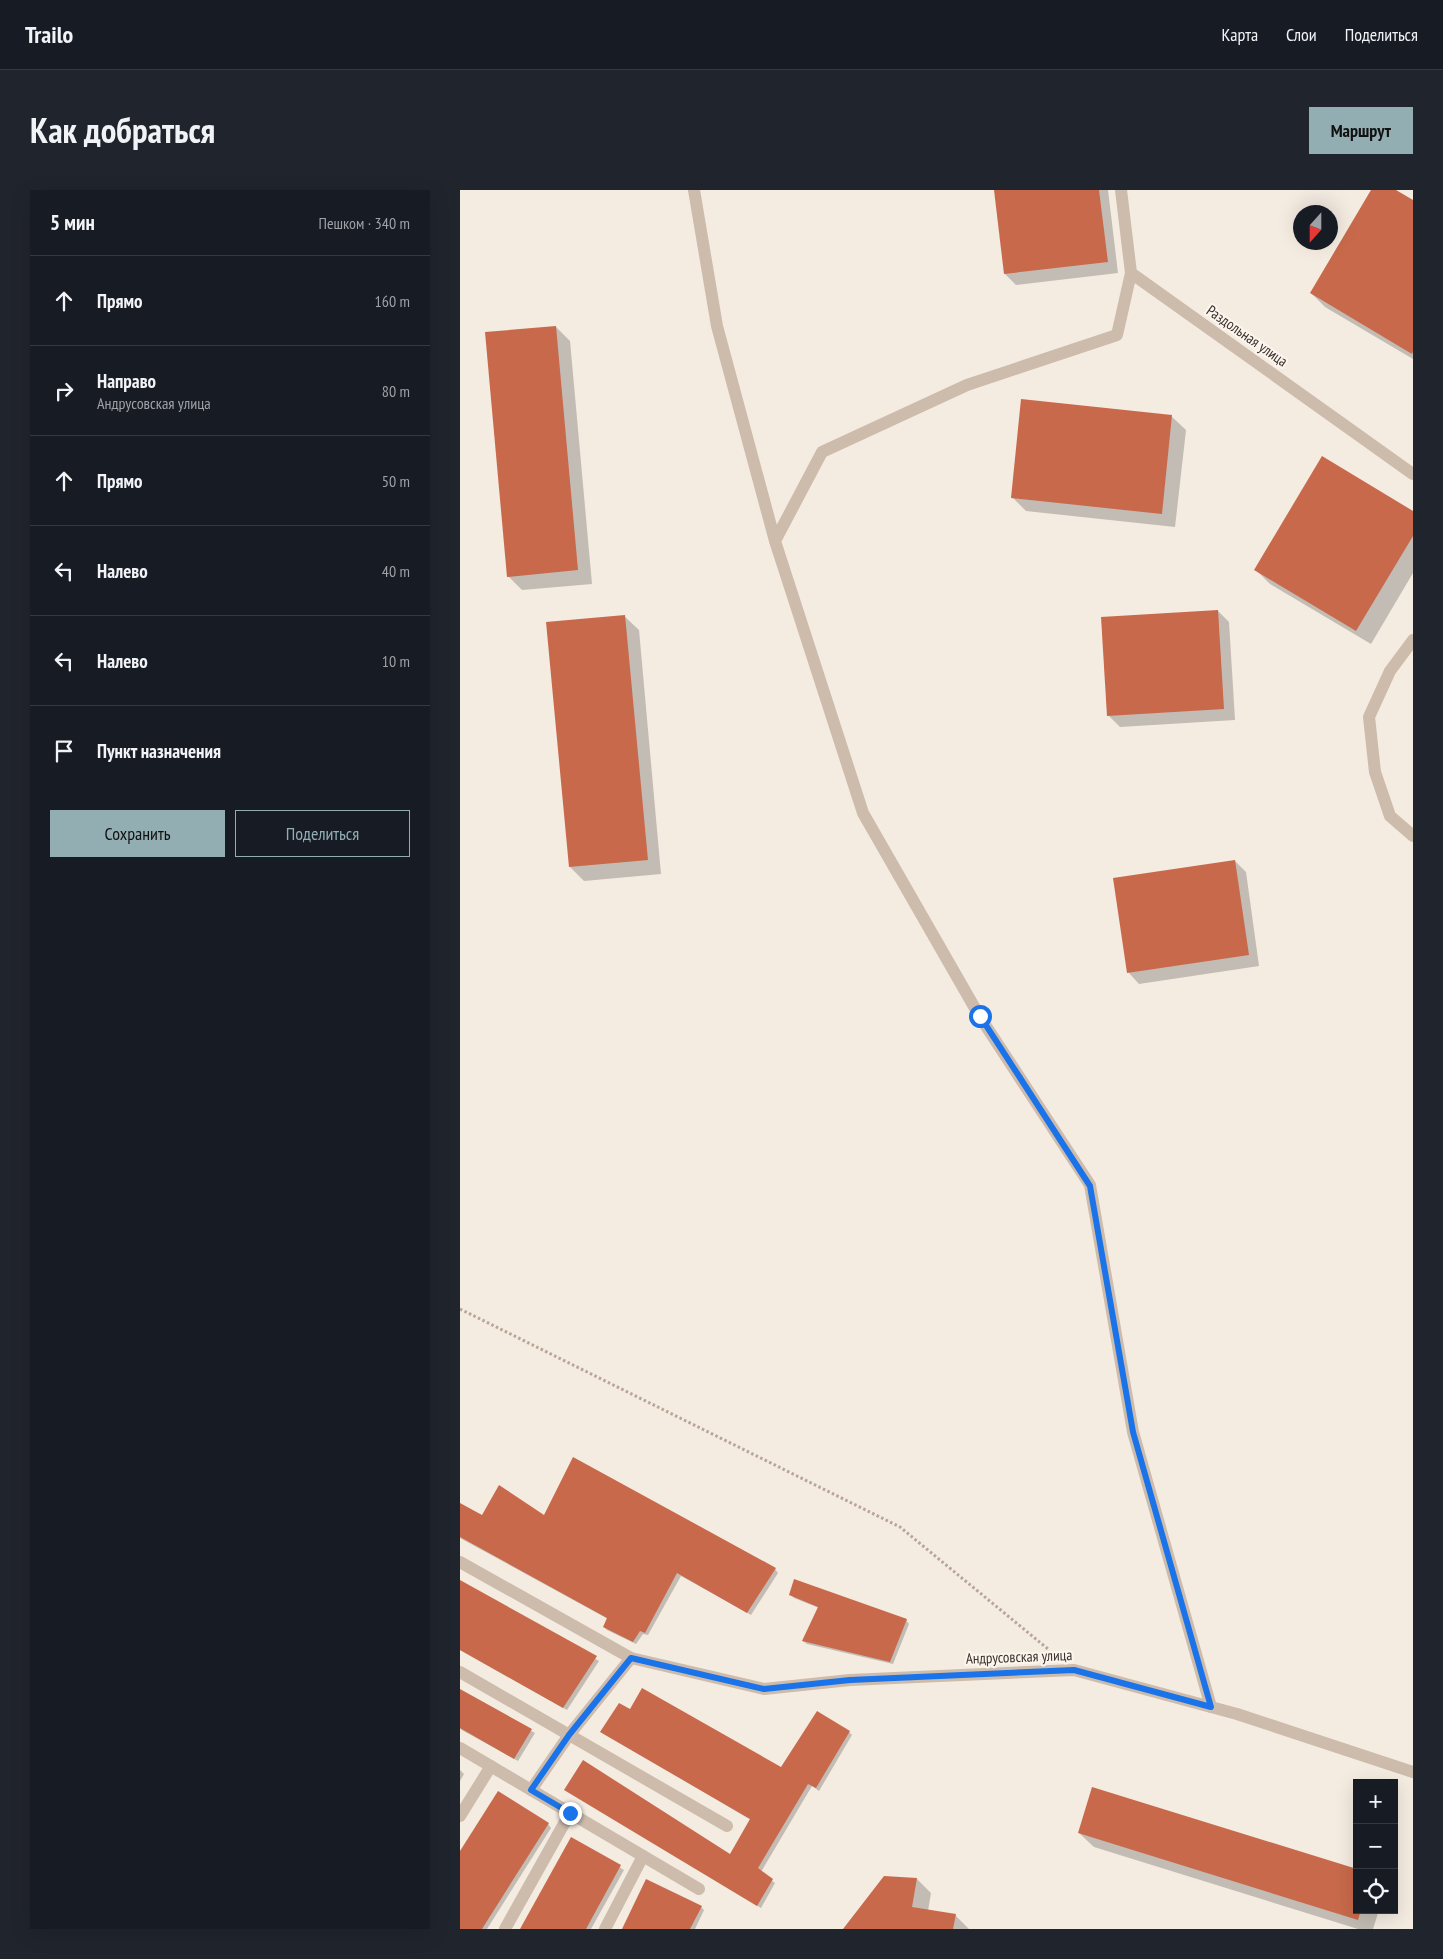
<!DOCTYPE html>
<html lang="ru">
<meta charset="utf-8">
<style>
body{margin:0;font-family:"PT Sans Narrow",sans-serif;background:#20242c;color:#f1f3f6}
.controls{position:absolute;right:15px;bottom:15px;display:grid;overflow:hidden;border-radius:0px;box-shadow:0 5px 20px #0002}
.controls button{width:45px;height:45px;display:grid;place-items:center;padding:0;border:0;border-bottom:1px solid #363941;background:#171b24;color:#f1f3f6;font:25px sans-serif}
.compass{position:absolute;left:833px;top:15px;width:45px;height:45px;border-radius:50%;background:#171b24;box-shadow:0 5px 20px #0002;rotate:201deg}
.stop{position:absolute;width:15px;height:15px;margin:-11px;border:4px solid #1a73e8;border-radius:50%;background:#fff}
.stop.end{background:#1a73e8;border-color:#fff;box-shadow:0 1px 5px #0008}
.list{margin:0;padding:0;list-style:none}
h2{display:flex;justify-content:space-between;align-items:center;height:65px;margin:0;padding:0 20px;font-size:21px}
h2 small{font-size:16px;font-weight:400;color:#9ea1a6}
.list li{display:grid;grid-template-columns:32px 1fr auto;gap:15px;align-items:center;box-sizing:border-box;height:90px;padding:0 20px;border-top:1px solid #363941}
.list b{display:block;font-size:19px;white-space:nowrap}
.list p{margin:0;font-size:16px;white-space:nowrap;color:#9ea1a6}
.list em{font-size:16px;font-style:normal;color:#9ea1a6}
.actions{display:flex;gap:10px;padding:15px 20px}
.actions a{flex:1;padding:11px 0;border:1px solid #92aeb2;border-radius:0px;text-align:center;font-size:18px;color:#92aeb2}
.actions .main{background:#92aeb2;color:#111}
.icon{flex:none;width:28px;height:28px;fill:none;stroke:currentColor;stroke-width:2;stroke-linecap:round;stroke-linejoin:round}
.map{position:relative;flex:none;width:953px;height:1739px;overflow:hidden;border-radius:0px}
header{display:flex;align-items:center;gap:30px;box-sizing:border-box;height:70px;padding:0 25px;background:#171b24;border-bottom:1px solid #363941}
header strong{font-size:24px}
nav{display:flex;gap:28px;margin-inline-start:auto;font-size:18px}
.intro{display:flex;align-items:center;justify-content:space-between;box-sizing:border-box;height:120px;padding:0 30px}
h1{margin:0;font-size:35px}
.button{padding:12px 22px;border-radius:0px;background:#92aeb2;color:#111;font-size:18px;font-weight:700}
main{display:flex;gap:30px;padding:0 30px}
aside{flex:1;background:#171b24;border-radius:0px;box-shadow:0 5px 20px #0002}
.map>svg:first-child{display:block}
.shadow{fill:#0003}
.building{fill:#c8694b}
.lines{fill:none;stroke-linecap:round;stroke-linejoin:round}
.path{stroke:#b9a596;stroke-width:3;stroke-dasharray:2.5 2.5;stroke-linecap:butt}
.service{stroke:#cdbbac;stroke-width:12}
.minor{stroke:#cdbbac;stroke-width:12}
.route{stroke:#1a73e8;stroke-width:6}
.labels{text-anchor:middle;stroke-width:4.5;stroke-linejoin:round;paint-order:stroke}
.street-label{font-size:15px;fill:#3b302b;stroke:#fbf5ee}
</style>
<header>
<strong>Trailo</strong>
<nav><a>Карта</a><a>Слои</a><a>Поделиться</a></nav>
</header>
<div class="intro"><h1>Как добраться</h1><a class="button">Маршрут</a></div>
<main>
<aside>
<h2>5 мин<small>Пешком · 340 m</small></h2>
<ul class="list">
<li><svg class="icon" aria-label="ahead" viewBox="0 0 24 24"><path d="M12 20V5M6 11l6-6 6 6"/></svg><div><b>Прямо</b></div><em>160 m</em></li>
<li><svg class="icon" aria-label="right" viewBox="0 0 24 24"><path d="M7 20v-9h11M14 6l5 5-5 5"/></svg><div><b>Направо</b><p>Андрусовская улица</p></div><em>80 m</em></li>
<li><svg class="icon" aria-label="ahead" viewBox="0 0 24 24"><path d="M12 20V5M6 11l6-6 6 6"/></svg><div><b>Прямо</b></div><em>50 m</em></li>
<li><svg class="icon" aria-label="left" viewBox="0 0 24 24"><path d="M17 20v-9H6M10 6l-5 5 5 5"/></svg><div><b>Налево</b></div><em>40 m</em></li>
<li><svg class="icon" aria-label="left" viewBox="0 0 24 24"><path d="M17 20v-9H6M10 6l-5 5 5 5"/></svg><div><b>Налево</b></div><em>10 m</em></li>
<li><svg class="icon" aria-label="arrive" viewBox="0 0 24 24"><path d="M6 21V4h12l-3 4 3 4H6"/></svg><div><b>Пункт назначения</b></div></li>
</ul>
<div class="actions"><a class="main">Сохранить</a><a>Поделиться</a></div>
</aside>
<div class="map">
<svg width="953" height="1739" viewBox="0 0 953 1739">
<rect width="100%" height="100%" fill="#f4ebe1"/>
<g class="shadow">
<path d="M535,0H648L658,83L556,95L545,84Z"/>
<path d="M913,0H933L953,12V169L865,117L851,103Z"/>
<path d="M96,137L110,151L132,394L62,400L48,386Z"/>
<path d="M711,226L726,240L715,337L566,321L552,307Z"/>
<path d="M863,268L953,322V383L911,454L810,394L796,380Z"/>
<path d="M758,421L769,432L775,530L660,537L649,526Z"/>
<path d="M164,426L179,440L201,684L124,691L110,677L87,433Z"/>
<path d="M775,671L786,682L799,776L679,794L669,783Z"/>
<path d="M0,1314L22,1327H84L315,1379L318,1383L291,1425L221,1386L188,1445L183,1444L176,1454L147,1440L144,1437L148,1429L0,1348Z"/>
<path d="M0,1391L139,1471L107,1520L0,1460Z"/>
<path d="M330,1404L446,1430L449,1434L433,1474L347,1454L343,1451L359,1418L334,1408Z"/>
<path d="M0,1501L75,1543L58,1571L0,1539Z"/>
<path d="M170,1520L321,1578L389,1542L392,1545L359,1601L352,1596L301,1682L315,1693L301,1718L105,1600L270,1665L291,1630L142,1542Z"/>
<path d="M0,1580L4,1584L0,1591Z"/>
<path d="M88,1634L91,1638L27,1739H0V1663Z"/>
<path d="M619,1643L897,1720H919L913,1739H898L634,1657Z"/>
<path d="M111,1649L164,1680L131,1739H61Z"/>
<path d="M457,1689L471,1703L468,1721L495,1725L509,1739H385Z"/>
<path d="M241,1717L244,1720L235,1739H163Z"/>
</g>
<g class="building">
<path d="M534,0H639L648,72L544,84Z"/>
<path d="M911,0H936L953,10V161L952,164L850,103Z"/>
<path d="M96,136L118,380L47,387L25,142Z"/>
<path d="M561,209L712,225L702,324L551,308Z"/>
<path d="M862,266L953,321V346L896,441L794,380Z"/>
<path d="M758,420L764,519L647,526L641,427Z"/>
<path d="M165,425L188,670L109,677L86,432Z"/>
<path d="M775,670L789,765L667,783L653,688Z"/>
<path d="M113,1267L316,1378L287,1423L217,1383L185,1443L180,1441L173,1452L143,1437L147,1428L0,1347V1313L22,1325L39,1295L84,1325Z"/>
<path d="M334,1389L447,1429L430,1472L342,1451L358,1417L329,1405Z"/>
<path d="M0,1390L137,1466L103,1518L0,1460Z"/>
<path d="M182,1498L321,1577L357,1521L390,1541L356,1598L348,1594L298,1678L313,1689L297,1716L104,1600L123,1570L270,1664L290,1629L140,1542L159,1513L170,1519Z"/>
<path d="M0,1499L72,1539L54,1569L0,1538Z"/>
<path d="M632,1597L897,1679V1720H901L898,1730L618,1643Z"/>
<path d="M38,1601L89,1633L22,1739H0V1661Z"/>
<path d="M111,1647L161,1675L126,1739H60Z"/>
<path d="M424,1686L457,1688L452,1717L496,1724L493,1739H383Z"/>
<path d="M186,1689L242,1716L230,1739H162Z"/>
</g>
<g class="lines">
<path class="path" d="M0,1119L440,1337L588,1459"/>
<g class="service">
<path d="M234,0L257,136L315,351"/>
<path d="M671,83L657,145L507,195L362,262L315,351L403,623L520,827L630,995L673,1242L751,1517"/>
<path d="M0,1372L171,1468"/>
<path d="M0,1482L267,1636"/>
<path d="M0,1558L239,1699"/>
<path d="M71,1600L109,1545L171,1468L304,1499L390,1490L614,1480L777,1524L953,1582"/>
<path d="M0,1626L31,1576"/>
<path d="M45,1739L110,1623"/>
<path d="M145,1739L183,1666"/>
</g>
<g class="minor">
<path d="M661,0L671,83L953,284"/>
<path d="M953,450L930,481L909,527L915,582L930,626L953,646"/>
</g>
</g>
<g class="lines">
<path class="route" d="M110,1623L71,1600L109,1545L171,1468L304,1499L390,1490L614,1480L751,1517L673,1242L630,996L520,826"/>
</g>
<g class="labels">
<g class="street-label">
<text transform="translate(787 146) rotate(35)" y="5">Раздольная улица</text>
<text transform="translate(559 1467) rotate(-2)" y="5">Андрусовская улица</text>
</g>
</g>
</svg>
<div class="controls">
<button>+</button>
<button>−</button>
<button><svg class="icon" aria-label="locate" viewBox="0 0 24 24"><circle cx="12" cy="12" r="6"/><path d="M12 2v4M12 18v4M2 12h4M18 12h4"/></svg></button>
</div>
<svg class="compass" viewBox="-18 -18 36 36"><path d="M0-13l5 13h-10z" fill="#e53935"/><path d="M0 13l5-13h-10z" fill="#9ea1a6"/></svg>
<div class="stop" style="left:520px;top:826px"></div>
<div class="stop end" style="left:110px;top:1623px"></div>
</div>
</main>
